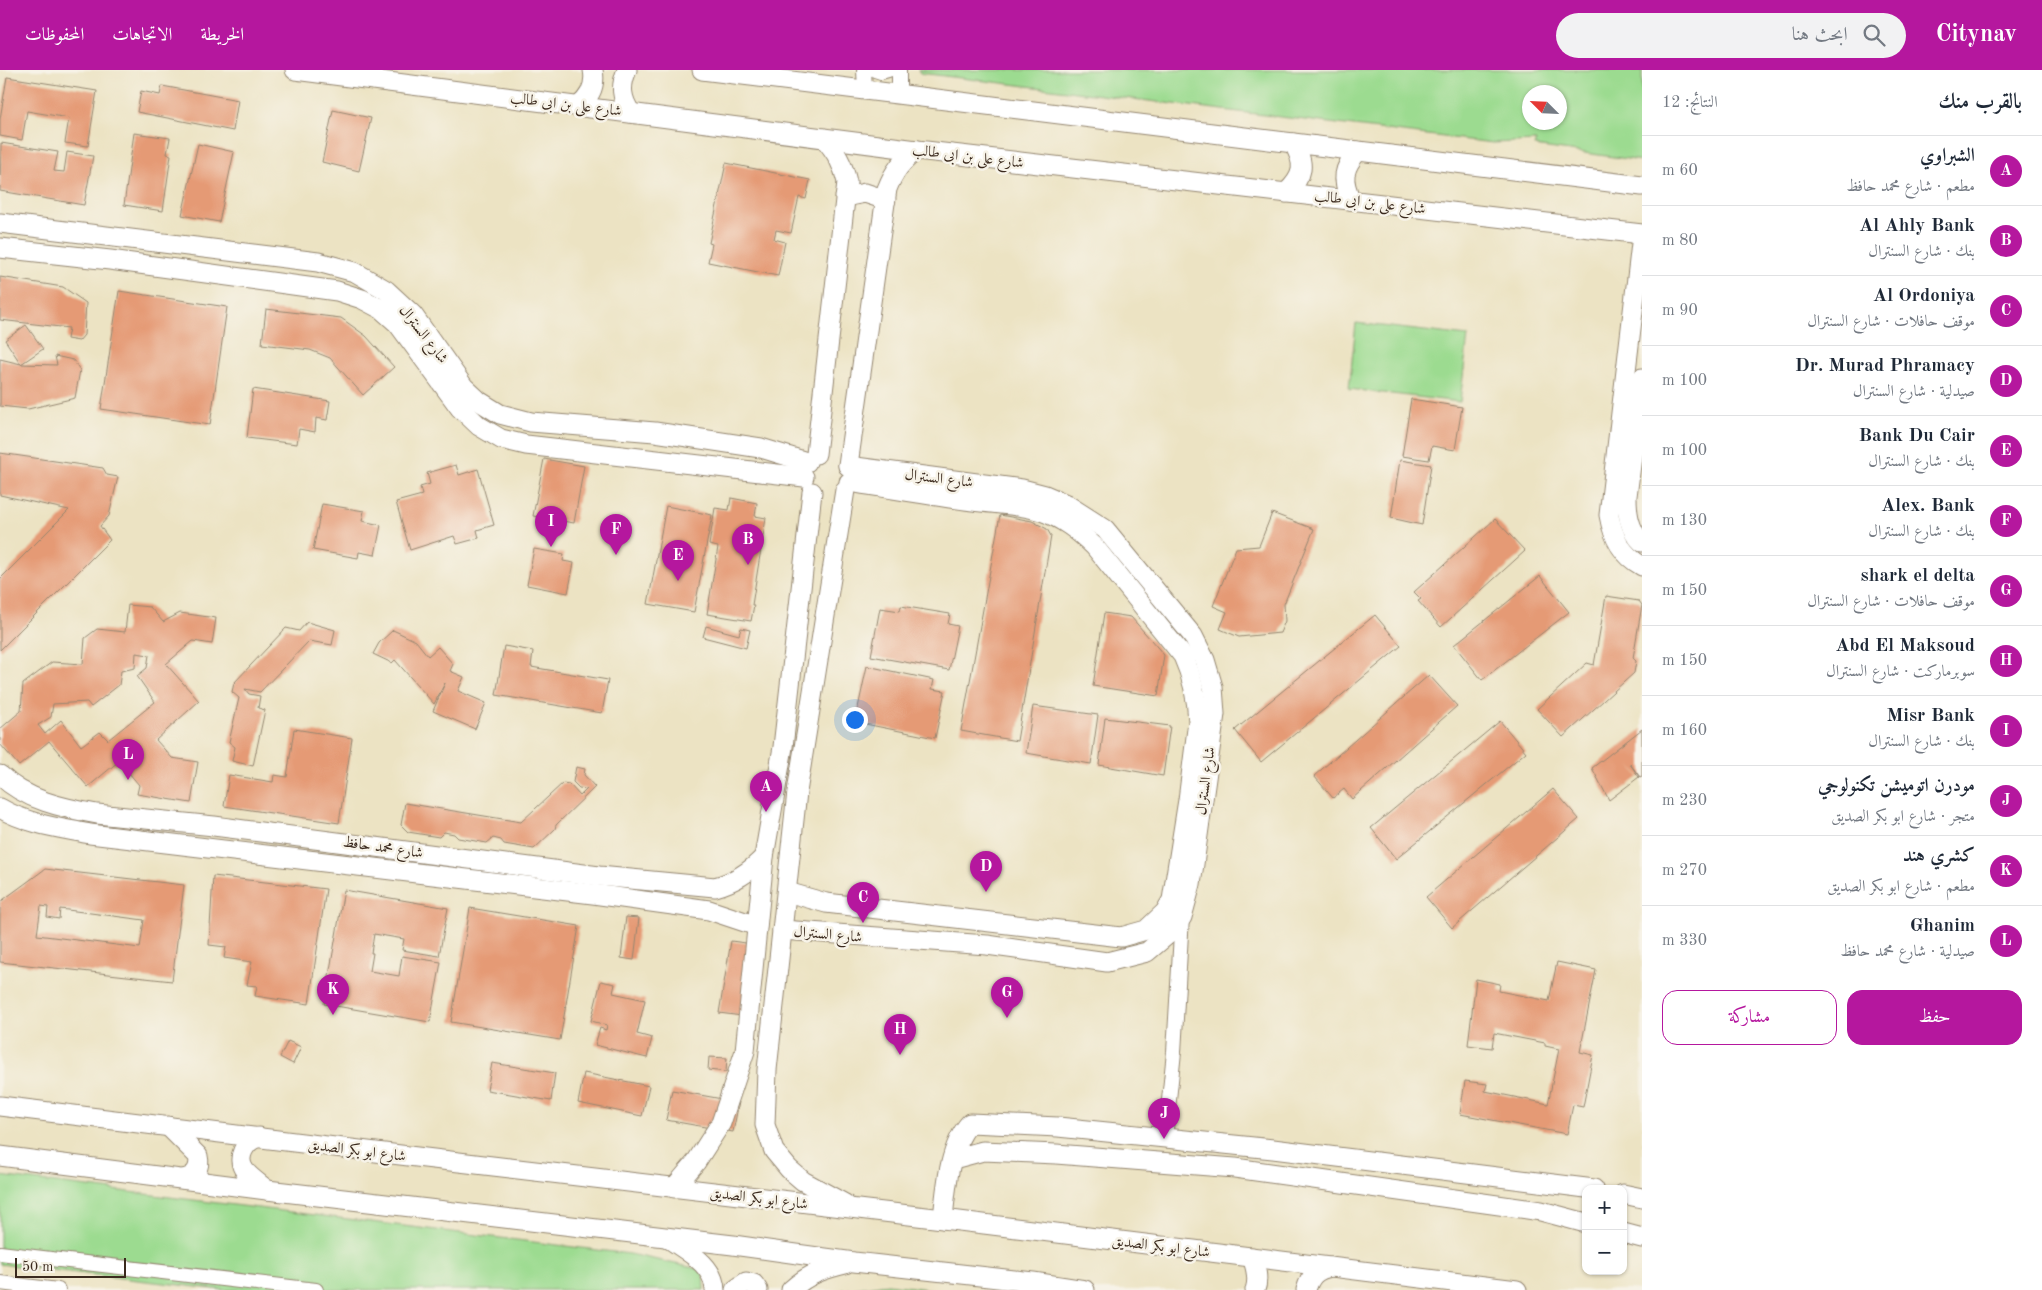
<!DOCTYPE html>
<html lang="ar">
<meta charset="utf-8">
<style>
body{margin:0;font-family:"Old Standard TT",Amiri,serif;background:#f2f2f3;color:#1f2937;direction:rtl}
.controls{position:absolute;right:15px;bottom:15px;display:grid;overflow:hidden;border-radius:10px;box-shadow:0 1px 4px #0004}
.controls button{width:45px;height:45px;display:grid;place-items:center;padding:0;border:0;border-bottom:1px solid #e0e1e3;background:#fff;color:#1f2937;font:25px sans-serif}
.compass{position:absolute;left:1522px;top:15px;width:45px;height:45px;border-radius:50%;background:#fff;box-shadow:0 1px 4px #0004;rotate:294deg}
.scale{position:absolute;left:15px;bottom:12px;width:111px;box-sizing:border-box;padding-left:5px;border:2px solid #3b2a1e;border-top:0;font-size:14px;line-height:18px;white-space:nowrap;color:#3b2a1e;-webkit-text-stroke:4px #f7f3e8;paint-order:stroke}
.you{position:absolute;left:854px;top:649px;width:18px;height:18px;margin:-12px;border:4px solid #fff;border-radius:50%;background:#1a73e8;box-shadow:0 0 0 8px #1a73e833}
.badge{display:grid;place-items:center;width:32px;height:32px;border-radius:50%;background:#b5179e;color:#fff;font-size:16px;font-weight:700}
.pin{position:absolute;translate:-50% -41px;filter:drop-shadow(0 1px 2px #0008)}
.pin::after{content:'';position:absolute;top:26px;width:18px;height:15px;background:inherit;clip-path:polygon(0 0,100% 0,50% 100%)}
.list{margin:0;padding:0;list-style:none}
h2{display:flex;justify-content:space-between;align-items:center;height:65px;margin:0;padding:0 20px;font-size:21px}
h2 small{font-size:16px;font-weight:400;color:#747a83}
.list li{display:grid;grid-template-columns:32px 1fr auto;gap:15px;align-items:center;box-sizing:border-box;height:70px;padding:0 20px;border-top:1px solid #e0e1e3}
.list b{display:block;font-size:19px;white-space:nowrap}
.list p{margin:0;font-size:16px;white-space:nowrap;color:#747a83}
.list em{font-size:16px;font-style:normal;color:#747a83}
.actions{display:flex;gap:10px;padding:15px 20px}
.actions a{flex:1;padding:11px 0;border:1px solid #b5179e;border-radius:15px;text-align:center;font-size:18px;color:#b5179e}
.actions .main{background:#b5179e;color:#fff}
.icon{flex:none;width:28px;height:28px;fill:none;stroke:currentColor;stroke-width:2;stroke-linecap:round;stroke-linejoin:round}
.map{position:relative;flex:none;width:1642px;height:1220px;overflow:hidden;direction:ltr}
header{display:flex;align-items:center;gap:30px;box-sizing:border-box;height:70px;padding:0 25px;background:#b5179e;color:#fff}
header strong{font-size:24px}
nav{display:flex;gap:28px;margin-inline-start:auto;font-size:18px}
.search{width:350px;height:45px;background:#f2f2f3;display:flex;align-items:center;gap:12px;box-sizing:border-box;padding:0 18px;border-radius:28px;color:#747a83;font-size:19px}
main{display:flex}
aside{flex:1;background:#fff}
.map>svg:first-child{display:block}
.green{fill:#9cdb90;stroke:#6c8257;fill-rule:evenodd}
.building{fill:#e59a75;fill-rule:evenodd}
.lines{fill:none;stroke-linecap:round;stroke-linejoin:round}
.street-casing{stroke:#948670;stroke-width:16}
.secondary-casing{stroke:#948670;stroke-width:21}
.street{stroke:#fff;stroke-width:14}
.secondary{stroke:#fff;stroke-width:19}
.labels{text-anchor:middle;stroke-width:5;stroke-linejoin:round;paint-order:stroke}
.street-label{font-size:15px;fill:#3b2a1e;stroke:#f7f3e8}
</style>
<header>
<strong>Citynav</strong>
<div class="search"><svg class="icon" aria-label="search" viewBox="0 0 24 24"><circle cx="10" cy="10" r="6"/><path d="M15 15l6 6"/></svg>ابحث هنا</div>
<nav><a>الخريطة</a><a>الاتجاهات</a><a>المحفوظات</a></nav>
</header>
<main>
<aside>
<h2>بالقرب منك<small>النتائج: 12</small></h2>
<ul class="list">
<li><span class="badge">A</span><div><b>الشبراوي</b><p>مطعم · شارع محمد حافظ</p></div><em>60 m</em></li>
<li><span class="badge">B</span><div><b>Al Ahly Bank</b><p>بنك · شارع السنترال</p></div><em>80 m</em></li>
<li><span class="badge">C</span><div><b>Al Ordoniya</b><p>موقف حافلات · شارع السنترال</p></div><em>90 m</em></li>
<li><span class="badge">D</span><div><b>Dr. Murad Phramacy</b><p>صيدلية · شارع السنترال</p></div><em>100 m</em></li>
<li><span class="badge">E</span><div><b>Bank Du Cair</b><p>بنك · شارع السنترال</p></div><em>100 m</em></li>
<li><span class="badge">F</span><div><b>Alex. Bank</b><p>بنك · شارع السنترال</p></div><em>130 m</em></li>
<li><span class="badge">G</span><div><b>shark el delta</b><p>موقف حافلات · شارع السنترال</p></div><em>150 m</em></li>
<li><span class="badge">H</span><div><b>Abd El Maksoud</b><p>سوبرماركت · شارع السنترال</p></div><em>150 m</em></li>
<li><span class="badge">I</span><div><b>Misr Bank</b><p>بنك · شارع السنترال</p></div><em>160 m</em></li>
<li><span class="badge">J</span><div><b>مودرن اتوميشن تكنولوجي</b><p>متجر · شارع ابو بكر الصديق</p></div><em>230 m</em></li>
<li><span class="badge">K</span><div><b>كشري هند</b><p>مطعم · شارع ابو بكر الصديق</p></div><em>270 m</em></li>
<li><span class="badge">L</span><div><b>Ghanim</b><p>صيدلية · شارع محمد حافظ</p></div><em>330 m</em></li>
</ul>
<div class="actions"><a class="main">حفظ</a><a>مشاركة</a></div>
</aside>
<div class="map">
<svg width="1642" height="1220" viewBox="0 0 1642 1220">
<rect width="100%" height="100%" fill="#f7f3e8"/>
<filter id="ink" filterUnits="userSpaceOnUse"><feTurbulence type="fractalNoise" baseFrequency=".02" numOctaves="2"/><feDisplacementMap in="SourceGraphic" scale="10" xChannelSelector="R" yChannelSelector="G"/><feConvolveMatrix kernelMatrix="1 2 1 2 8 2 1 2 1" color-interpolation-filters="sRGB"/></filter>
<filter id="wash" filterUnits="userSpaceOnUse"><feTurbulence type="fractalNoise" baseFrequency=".0096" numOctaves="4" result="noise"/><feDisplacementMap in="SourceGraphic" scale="20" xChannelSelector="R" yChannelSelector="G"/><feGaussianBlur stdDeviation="1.12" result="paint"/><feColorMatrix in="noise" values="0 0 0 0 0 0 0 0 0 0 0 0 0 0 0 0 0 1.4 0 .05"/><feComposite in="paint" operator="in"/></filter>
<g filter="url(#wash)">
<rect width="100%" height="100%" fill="#ece3c3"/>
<g class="green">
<path d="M918,0H1642V91L1534,76L1536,71L1493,73L920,3ZM1560,22V52H1530V22Z"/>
<path d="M1356,253L1468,266L1460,332L1349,319Z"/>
<path d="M0,1106L630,1184L703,1200L704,1220H223L0,1194Z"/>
<path d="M888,1214L936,1220H842Z"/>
</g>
<g id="blocks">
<g class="building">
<path d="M7,7L97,21L88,76L65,73L69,48L27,41L22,70L0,66V49Z"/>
<path d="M162,16L238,30L233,61L137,42L141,21L160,25Z"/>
<path d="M333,40L371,48L359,101L322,92Z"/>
<path d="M134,63L170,68L167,84L171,85L163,141L124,135Z"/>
<path d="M1,73L58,82L54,101L64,102L67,82L93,86L84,135L0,121Z"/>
<path d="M198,74L234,82L219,152L182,145Z"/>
<path d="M726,93L810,110L806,129L799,127L791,163L776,160L774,169L785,172L778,206L708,192L712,174L709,173Z"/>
<path d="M0,207L63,217L86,233L84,265L79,271L67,269L69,258L0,250Z"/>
<path d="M119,221L227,237L210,355L101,339Z"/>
<path d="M266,239L341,248L366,266L394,297L363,325L330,288L310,280L262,274Z"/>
<path d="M26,255L43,279L21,294L5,270Z"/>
<path d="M55,286L73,290L80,300L75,328L28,339L0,336V289L21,294L57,295Z"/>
<path d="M253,319L330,331L327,350L316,348L315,362L299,359L297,374L247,368Z"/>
<path d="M1411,329L1462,337L1455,380L1432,376L1429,390L1402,386Z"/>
<path d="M0,383L103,398L107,405L118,407L109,446L100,456L110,470L0,580V509L69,440L0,425Z"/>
<path d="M544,389L584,396L574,453L533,446Z"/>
<path d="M1400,390L1431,395L1422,455L1391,448Z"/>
<path d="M456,395L459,405L478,399L494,455L477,460L479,468L457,474L454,466L410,480L396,432L422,425L420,417L430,414L427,403Z"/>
<path d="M731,428L757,433L755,446L766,448L752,535H754L751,551L707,544L718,477L709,475L715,438L729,440Z"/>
<path d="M322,434L364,441L362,451L381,455L375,485L359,482L358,488L313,480Z"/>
<path d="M666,436L712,445L694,542L648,534Z"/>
<path d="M1272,443L1314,459L1284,534L1285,551L1280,563L1239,567L1220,559L1227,542L1213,536L1236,478L1259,476Z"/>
<path d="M1000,445L1032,451L1047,459L1051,466L1017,671L961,661Z"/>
<path d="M1495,449L1525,481L1441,557L1418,531L1421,529L1414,522Z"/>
<path d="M534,479L564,484L563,491L574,493L568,523L527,515Z"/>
<path d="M1540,506L1569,542L1482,610L1454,575Z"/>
<path d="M1606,526L1639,531L1642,535L1633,588L1636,591L1634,603L1563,667L1537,639L1587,593L1594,595Z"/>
<path d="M128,535L150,537L163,552L180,543L216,548L212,574L193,571L166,594L199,631L156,670L172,688L198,692L191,733L137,724L139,715L119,691L88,717L49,671L19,696L0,674V659L21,641L23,614L52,592L83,594L85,568L97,559L125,562ZM136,583L149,585L147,598L137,606L155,632L108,670L100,662L81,676L61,650L45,664L38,655L51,647L53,634L87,632L91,637L119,615L121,601L135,598Z"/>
<path d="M901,536L950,544L948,554L958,556L949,600L871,586L880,538L900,541Z"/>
<path d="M1104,543L1131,547L1164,585L1158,626L1093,616Z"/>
<path d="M1375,545L1401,576L1261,692L1235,660Z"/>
<path d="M307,552L335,560L332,575L309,571L260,622L245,619L249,624L260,626L258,638L265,640L253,696L232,691L235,677L229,672L239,628L232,622L234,613L286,558L299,561Z"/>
<path d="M706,556L739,565L741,558L750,560L746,578L703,567Z"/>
<path d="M393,560L416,571L428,586L438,577L453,594L450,601L464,607L458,621L486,633L475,659L433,641L445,613L434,634L395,590L392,593L373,584L379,573Z"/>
<path d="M504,576L533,581L531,597L608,610L602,643L496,625Z"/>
<path d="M867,596L934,610L932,619L945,621L935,668L855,652Z"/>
<path d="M1429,605L1457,636L1352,729L1344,719L1333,728L1314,706Z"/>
<path d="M1033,636L1098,645L1091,694L1026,683Z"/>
<path d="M1105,648L1170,656L1163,706L1099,695Z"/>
<path d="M1500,651L1526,682L1396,789L1371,758Z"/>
<path d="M294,659L352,668L339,753L224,736L229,705L273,712L274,705L287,707Z"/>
<path d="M1642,659V706L1640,707L1630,694L1639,707L1609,730L1592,698Z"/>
<path d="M576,697L585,699L584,705L595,717L556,755L555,759L534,779L504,774L501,770L493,768L487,773L458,768L454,764L444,762L439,767L408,762L401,755L405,733L521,752L563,713L569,714L580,726L587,719L579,718L573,712Z"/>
<path d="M1553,719L1579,749L1452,858L1426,827Z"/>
<path d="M45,799L184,815L172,911L0,892V832ZM41,836L48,837L47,847L59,849L60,839L144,850L140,878L37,865Z"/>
<path d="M213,806L326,819L309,934L255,926L257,916L247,915L252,892L224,888L226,877L209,875Z"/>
<path d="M344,820L448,838L439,886L402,880L404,869L374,864L371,883H373L370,901L399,906L402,886L441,892L430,952L324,934Z"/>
<path d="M470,838L579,856L560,970L451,952Z"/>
<path d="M626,847L639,848L634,890L621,888Z"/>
<path d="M731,871L753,874L742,946L719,943Z"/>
<path d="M1557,892L1596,900L1580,982L1593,985L1583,1037L1573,1035L1567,1064L1460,1044L1465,1011L1487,1014L1485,1021L1548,1034L1559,979L1545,976V973L1494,963L1492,978L1468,975L1476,909L1500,914L1499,921L1549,931Z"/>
<path d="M601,911L615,914L613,923L645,930L637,964L652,968L647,988L595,975L600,958L606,960L607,955L591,951Z"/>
<path d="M288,971L301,977L293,994L280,987Z"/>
<path d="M709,987L727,988L726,1002L708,1000Z"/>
<path d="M492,993L555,1003L551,1031L487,1020Z"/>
<path d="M584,1003L649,1016L642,1046L578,1033Z"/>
<path d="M672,1020L739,1032L733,1062L666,1050Z"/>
</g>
</g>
</g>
<g filter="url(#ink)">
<use href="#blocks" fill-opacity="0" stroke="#948670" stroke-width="1"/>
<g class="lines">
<defs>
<g id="street">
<path d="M864,0L865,20"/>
<path d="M875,0L881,2L888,0"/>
<path d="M899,0V24"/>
<path d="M1165,1068L1174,982L1182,847"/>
<path d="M0,1183L316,1220"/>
<path d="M0,1213L58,1220"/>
</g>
<g id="secondary">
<path d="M295,0L917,80L1642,164"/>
<path d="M627,0C620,16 621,28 631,43"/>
<path d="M702,0L1642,116"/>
<path d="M579,36C590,27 596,15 593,0"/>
<path d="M1286,123C1304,106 1306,94 1293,73"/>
<path d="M845,127L865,123L886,130"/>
<path d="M1351,130C1341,109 1343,98 1358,81"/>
<path d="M0,153L318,192L355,202L386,220L413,245L464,317L479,331L500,344L531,352L655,362L761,378L807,392"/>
<path d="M1642,165L1609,445C1613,468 1622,485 1642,496"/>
<path d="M0,178L110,190L337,221L362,229L381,239L398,254L460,338L479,356L501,369L526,375L570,380L804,407"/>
<path d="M1642,308L1627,426C1627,443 1629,460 1642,472"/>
<path d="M816,384L847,112C843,94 836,82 824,68"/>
<path d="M848,395L887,119C894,101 902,91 917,80"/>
<path d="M845,420L797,722L767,1000L765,1055L774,1081L789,1099L803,1111L845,1134"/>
<path d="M0,705C25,730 63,738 97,744L214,756L599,806L715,817C734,812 750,802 764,787"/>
<path d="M0,738C27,754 60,758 90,764L593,824L709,840L757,856"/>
<path d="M787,822L826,833L1121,867L1146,860L1165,842L1172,830L1188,730L1198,651C1197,627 1193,608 1183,586L1094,476C1078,461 1062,448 1041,441C1019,434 995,434 973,431C931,426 890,418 849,412"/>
<path d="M782,860L987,875L1107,892L1147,882L1172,861L1182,847L1191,814L1194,794L1215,644L1213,617L1205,590L1193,566L1105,459L1066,434L1045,425L1022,419L848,396"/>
<path d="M0,1036L425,1088L943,1149L1517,1220"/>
<path d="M168,1056L198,1086C201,1098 195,1107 183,1109"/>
<path d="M259,1067C245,1071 235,1088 245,1101C251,1108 260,1114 267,1120"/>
<path d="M0,1086L267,1120L733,1175L854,1192L1033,1212L1085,1220"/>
<path d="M953,1089L983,1081L1056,1084L1235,1098L1541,1141L1586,1153"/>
<path d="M674,1118L696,1092L721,1053L745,981L764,787L783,677L812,422"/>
<path d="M1623,1124L1642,1128"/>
<path d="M943,1149C946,1118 949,1076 970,1053L1058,1057L1273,1079L1594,1119"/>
<path d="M1623,1163L1642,1168"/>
<path d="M668,1168C686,1181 714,1194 715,1220"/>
<path d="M1252,1187C1256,1198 1259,1209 1255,1220"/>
<path d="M735,1220L746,1212L754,1214L758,1220"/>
<path d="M791,1220C808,1204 824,1199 845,1194"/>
<path d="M1306,1220C1310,1206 1316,1200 1331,1197"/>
</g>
</defs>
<use href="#street" class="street-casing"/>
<use href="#secondary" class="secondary-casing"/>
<use href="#street" class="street"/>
<use href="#secondary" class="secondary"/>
</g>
</g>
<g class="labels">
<g class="street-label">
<text transform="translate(566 34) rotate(7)" y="5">شارع على بن ابى طالب</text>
<text transform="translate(968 86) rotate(7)" y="5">شارع على بن ابى طالب</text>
<text transform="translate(1370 132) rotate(7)" y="5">شارع على بن ابى طالب</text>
<text transform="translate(424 264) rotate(52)" y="5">شارع السنترال</text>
<text transform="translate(939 408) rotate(7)" y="5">شارع السنترال</text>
<text transform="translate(1205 711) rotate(-82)" y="5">شارع السنترال</text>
<text transform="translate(383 777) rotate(8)" y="5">شارع محمد حافظ</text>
<text transform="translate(828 864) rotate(5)" y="5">شارع السنترال</text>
<text transform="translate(357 1080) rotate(7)" y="5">شارع ابو بكر الصديق</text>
<text transform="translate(759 1128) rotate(7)" y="5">شارع ابو بكر الصديق</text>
<text transform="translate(1161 1176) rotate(7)" y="5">شارع ابو بكر الصديق</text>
</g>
</g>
</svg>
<div class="controls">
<button>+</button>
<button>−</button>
</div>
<svg class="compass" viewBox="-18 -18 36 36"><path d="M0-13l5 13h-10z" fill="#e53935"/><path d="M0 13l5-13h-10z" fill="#747a83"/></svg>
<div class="scale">50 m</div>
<div class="you"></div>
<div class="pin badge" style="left:766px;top:742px">A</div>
<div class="pin badge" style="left:748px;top:495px">B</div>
<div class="pin badge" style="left:863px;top:853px">C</div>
<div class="pin badge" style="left:986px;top:822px">D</div>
<div class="pin badge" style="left:678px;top:511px">E</div>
<div class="pin badge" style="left:616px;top:485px">F</div>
<div class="pin badge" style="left:1007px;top:948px">G</div>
<div class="pin badge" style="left:900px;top:985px">H</div>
<div class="pin badge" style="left:551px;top:477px">I</div>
<div class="pin badge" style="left:1164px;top:1069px">J</div>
<div class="pin badge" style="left:333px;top:945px">K</div>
<div class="pin badge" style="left:128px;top:710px">L</div>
</div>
</main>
